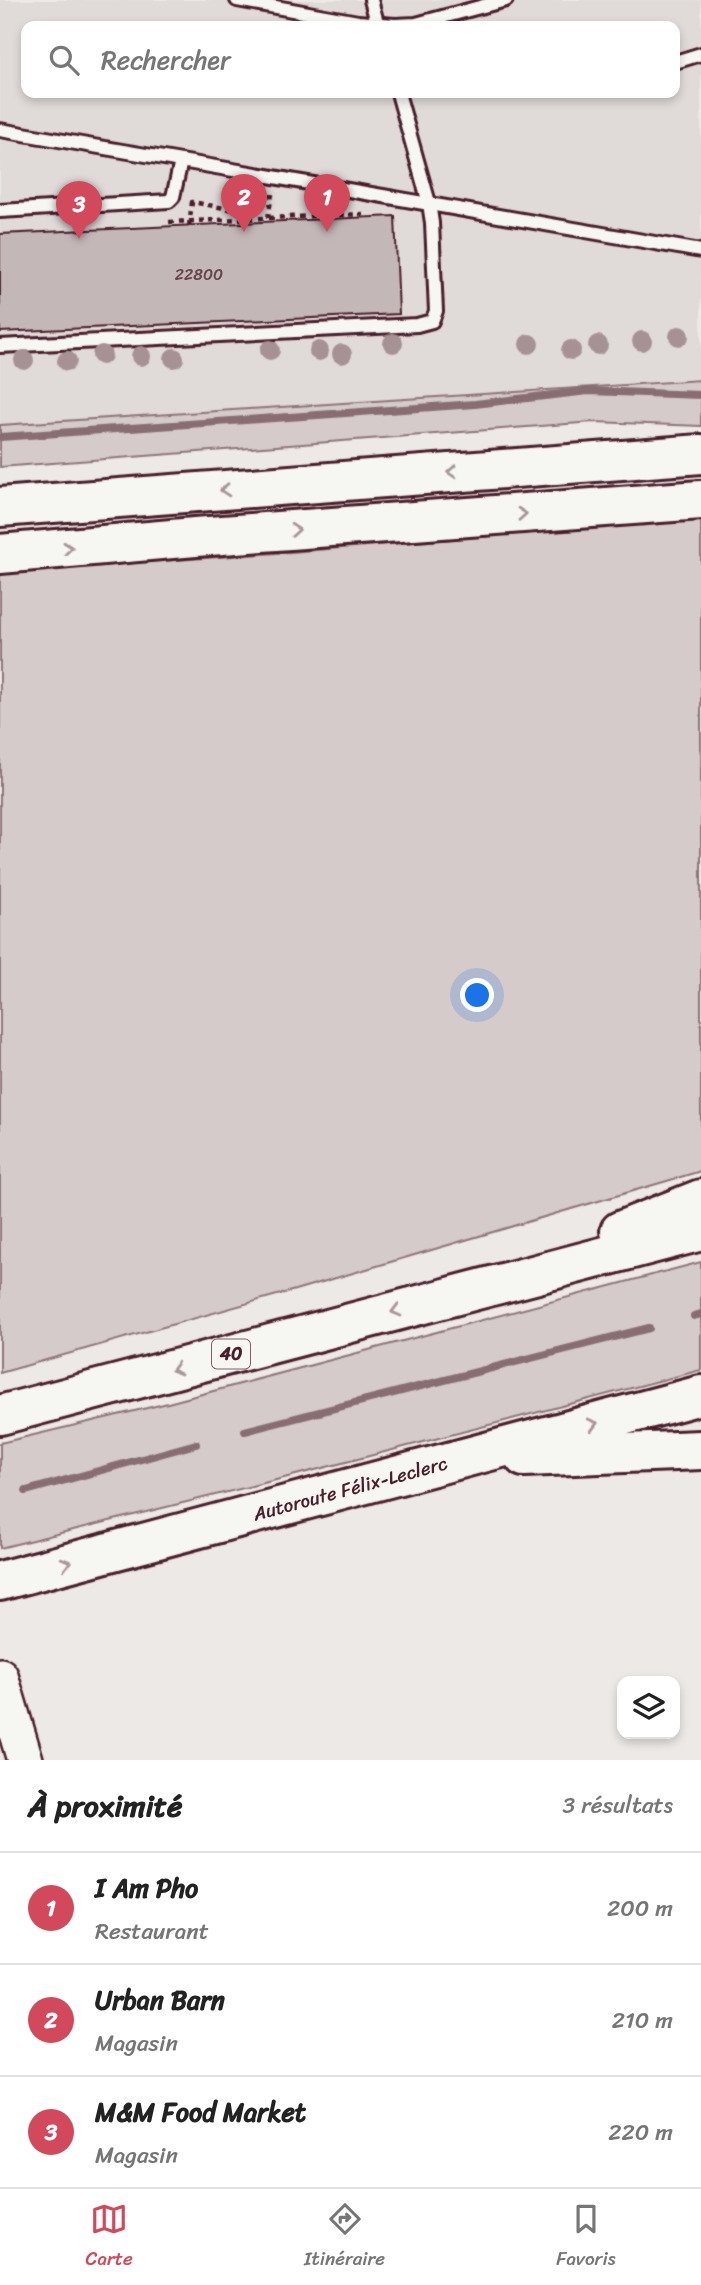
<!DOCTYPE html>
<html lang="fr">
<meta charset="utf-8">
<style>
body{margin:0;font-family:Sriracha,sans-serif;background:#f2f2f2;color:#222}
.controls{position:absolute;right:21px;bottom:21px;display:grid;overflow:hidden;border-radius:14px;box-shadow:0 4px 10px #0003}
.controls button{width:63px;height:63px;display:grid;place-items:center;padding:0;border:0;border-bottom:2px solid #e0e0e0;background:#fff;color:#222;font:35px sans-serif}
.you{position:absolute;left:478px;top:996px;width:24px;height:24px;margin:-18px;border:5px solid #fff;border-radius:50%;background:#1a73e8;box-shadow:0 0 0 10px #1a73e833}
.badge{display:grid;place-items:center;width:46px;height:46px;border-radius:50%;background:#d1495b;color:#fff;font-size:23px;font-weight:700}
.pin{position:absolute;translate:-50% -58px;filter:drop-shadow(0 2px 4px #0008)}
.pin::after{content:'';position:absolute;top:37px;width:24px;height:21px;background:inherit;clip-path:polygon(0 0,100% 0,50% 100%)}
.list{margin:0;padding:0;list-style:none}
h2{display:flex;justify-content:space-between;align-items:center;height:91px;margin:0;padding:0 28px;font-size:30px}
h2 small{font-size:23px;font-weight:400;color:#767676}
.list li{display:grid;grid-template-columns:46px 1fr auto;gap:21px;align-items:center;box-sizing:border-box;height:112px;padding:0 28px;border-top:2px solid #e0e0e0}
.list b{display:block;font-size:26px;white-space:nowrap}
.list p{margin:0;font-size:23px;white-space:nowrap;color:#767676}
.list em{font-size:23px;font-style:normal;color:#767676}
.icon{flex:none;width:38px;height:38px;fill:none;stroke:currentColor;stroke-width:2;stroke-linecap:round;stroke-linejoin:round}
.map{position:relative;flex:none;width:701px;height:1760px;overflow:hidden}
.search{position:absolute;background:#fff;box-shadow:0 4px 10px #0003;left:21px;right:21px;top:21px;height:77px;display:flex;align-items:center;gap:18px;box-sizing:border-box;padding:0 24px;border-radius:14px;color:#767676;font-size:26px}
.sheet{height:427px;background:#fff}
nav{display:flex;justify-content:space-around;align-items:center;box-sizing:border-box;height:98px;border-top:2px solid #e0e0e0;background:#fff;font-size:19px;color:#767676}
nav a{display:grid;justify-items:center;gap:4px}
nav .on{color:#d1495b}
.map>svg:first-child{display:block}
.built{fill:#e0dad8;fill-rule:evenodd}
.green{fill:#d4cbca;stroke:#8f757a;stroke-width:2}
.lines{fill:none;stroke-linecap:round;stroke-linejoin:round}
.stream{stroke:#886e73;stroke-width:8}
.building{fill:#c4b7b7;stroke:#4a1f2b;stroke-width:2}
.lane-casing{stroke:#4a1f2b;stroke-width:18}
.secondary-casing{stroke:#4a1f2b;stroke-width:40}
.highway-casing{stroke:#4a1f2b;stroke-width:44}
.path{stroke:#4a1f2b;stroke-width:4.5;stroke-dasharray:5 5;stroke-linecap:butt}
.lane{stroke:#f6f6f2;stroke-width:12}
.secondary{stroke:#f6f6f2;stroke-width:35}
.highway{stroke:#f6f6f2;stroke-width:38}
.tree{fill:#a69295}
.oneway{stroke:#a99598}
.labels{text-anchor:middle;stroke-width:5;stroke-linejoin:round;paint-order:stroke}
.number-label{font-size:16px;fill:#68454e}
.shield{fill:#f6f6f2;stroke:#7e6067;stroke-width:2}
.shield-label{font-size:18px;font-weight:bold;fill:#4a1f2b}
.street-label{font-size:19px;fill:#4a1f2b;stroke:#f6f6f2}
</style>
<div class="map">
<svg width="701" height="1760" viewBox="0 0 701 1760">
<rect width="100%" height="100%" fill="#ece9e6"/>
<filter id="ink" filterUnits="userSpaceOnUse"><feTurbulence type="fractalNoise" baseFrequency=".0143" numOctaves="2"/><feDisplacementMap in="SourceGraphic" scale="14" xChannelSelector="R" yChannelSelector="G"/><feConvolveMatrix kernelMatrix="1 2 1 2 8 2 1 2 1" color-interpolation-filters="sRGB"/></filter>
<g filter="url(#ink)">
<path class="built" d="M0,0H701V380L0,425ZM26,26H675V93H26Z"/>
<g class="green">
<path d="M701,380V426L594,422L0,467V425Z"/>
<path d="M701,519V1171L295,1290L0,1373V572L292,552Z"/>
<path d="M701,1262V1370L288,1477L0,1548V1443L168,1403Z"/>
</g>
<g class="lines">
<g class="stream">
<path d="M0,437L475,404L588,391L701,395"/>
<path d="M694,1316L701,1314"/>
<path d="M245,1431L649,1328"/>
<path d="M26,1491L196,1444"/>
</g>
</g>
<path class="building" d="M395,216L399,314L0,332V234Z"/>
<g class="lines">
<defs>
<g id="lane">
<path d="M237,0L358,22L395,25L416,24L506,0"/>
<path d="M371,0L378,26"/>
<path d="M675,62L701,54"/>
<path d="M0,130L181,161"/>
<path d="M0,211L169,201L173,197L181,161L701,251"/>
<path d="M0,346L417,325L432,321L436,311L432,223L429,203L398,93"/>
</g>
<path id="secondary" d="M0,1676L25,1760"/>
<g id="highway">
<path d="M0,507L701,454"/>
<path d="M0,554L195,537L701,500"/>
<path d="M620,1231L701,1199"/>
<path d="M0,1415L701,1231"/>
<path d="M524,1457L701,1450"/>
<path d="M0,1581L701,1395"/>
</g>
</defs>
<use href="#lane" class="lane-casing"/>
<use href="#secondary" class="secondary-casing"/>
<use href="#highway" class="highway-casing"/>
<g class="path">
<path d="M268,218L272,194"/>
<path d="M169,222L363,214"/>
<path d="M189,226L192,202L246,212L244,223"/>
</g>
<use href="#lane" class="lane"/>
<use href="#secondary" class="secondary"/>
<use href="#highway" class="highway"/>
</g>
<g class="tree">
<circle cx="679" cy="336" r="10"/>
<circle cx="642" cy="341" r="10"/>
<circle cx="393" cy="343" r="10"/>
<circle cx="529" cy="344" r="10"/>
<circle cx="598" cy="345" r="10"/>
<circle cx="270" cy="350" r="10"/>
<circle cx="571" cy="350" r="10"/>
<circle cx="319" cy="351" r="10"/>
<circle cx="342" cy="354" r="10"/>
<circle cx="102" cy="355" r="10"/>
<circle cx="141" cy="356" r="10"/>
<circle cx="174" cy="358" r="10"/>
<circle cx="24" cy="360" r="10"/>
<circle cx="67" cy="361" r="10"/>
</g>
<defs><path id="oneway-chevron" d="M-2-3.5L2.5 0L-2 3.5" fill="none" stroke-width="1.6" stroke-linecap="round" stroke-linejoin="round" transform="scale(1.75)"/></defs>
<g class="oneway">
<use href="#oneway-chevron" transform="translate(452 472) rotate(176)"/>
<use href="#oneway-chevron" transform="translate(225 490) rotate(176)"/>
<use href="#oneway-chevron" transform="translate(522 514) rotate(-4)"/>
<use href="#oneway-chevron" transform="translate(295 530) rotate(-4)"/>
<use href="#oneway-chevron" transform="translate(68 548) rotate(-5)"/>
<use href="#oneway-chevron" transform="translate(396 1311) rotate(165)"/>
<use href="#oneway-chevron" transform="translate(176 1369) rotate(165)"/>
<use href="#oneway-chevron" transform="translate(593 1424) rotate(-15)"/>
<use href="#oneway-chevron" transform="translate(66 1563) rotate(-15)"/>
</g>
</g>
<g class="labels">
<g class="number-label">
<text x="199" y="280">22800</text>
</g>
<rect class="shield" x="212" y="1339.5" width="38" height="29" rx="5"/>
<g class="shield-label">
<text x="231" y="1360">40</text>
</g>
<g class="street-label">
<text transform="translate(350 1488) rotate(-15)" y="7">Autoroute Félix-Leclerc</text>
</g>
</g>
</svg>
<div class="controls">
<button><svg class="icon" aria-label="layers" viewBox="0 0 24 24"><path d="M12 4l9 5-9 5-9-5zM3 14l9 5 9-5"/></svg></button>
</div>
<div class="you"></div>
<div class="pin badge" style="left:327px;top:232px">1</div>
<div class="pin badge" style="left:244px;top:232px">2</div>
<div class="pin badge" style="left:79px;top:239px">3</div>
<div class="search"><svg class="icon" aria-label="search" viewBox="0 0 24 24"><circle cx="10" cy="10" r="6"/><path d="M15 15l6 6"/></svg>Rechercher</div>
</div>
<section class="sheet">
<h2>À proximité<small>3 résultats</small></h2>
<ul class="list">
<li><span class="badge">1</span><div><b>I Am Pho</b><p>Restaurant</p></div><em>200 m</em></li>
<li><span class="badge">2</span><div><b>Urban Barn</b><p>Magasin</p></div><em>210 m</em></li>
<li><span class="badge">3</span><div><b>M&amp;M Food Market</b><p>Magasin</p></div><em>220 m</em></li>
</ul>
</section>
<nav>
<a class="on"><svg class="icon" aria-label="map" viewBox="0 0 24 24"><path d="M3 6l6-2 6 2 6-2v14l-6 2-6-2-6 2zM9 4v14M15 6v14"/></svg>Carte</a>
<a><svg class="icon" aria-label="directions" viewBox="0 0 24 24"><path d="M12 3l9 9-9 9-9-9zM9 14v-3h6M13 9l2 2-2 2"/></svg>Itinéraire</a>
<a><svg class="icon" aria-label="saved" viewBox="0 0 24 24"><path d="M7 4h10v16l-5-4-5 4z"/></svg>Favoris</a>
</nav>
